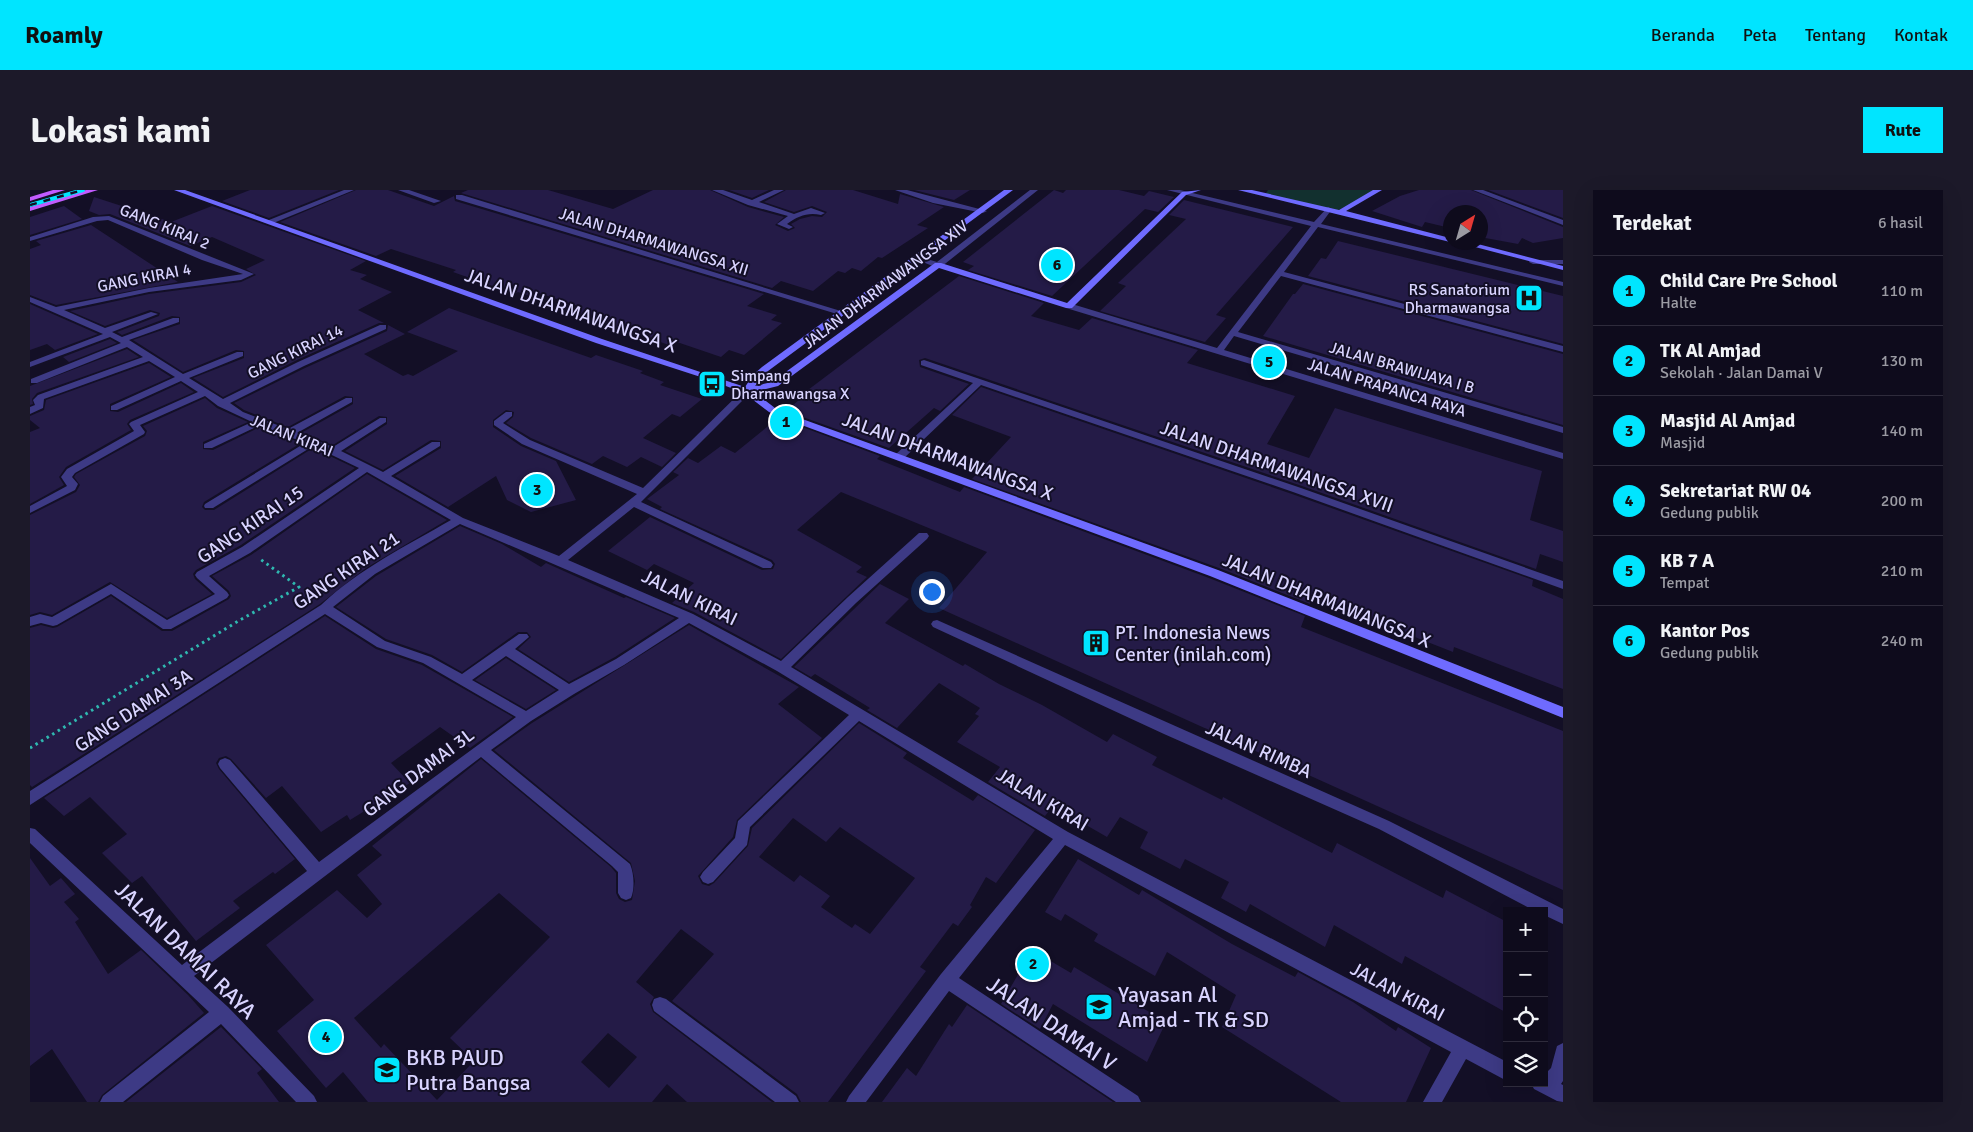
<!DOCTYPE html>
<html lang="id">
<meta charset="utf-8">
<style>
body{margin:0;font-family:Signika,sans-serif;background:#1c1929;color:#f1f3f6}
.controls{position:absolute;right:15px;bottom:15px;display:grid;overflow:hidden;border-radius:0px;box-shadow:0 5px 20px #0002}
.controls button{width:45px;height:45px;display:grid;place-items:center;padding:0;border:0;border-bottom:1px solid #2e2b3b;background:#0e0b1c;color:#f1f3f6;font:25px sans-serif}
.compass{position:absolute;left:1413px;top:15px;width:45px;height:45px;border-radius:50%;background:#0e0b1c;box-shadow:0 5px 20px #0002;rotate:37deg}
.you{position:absolute;left:901px;top:401px;width:18px;height:18px;margin:-12px;border:4px solid #fff;border-radius:50%;background:#1a73e8;box-shadow:0 0 0 8px #1a73e833}
.badge{display:grid;place-items:center;width:32px;height:32px;border-radius:50%;background:#00e5ff;color:#111;font-size:16px;font-weight:700}
.pin{position:absolute;translate:-50% -50%;border:2px solid #fff;box-shadow:0 1px 5px #0006}
.list{margin:0;padding:0;list-style:none}
h2{display:flex;justify-content:space-between;align-items:center;height:65px;margin:0;padding:0 20px;font-size:21px}
h2 small{font-size:16px;font-weight:400;color:#9b9ba3}
.list li{display:grid;grid-template-columns:32px 1fr auto;gap:15px;align-items:center;box-sizing:border-box;height:70px;padding:0 20px;border-top:1px solid #2e2b3b}
.list b{display:block;font-size:19px;white-space:nowrap}
.list p{margin:0;font-size:16px;white-space:nowrap;color:#9b9ba3}
.list em{font-size:16px;font-style:normal;color:#9b9ba3}
.icon{flex:none;width:28px;height:28px;fill:none;stroke:currentColor;stroke-width:2;stroke-linecap:round;stroke-linejoin:round}
.map{position:relative;flex:none;width:1533px;height:912px;overflow:hidden;border-radius:0px}
header{display:flex;align-items:center;gap:30px;box-sizing:border-box;height:70px;padding:0 25px;background:#00e5ff;color:#111}
header strong{font-size:24px}
nav{display:flex;gap:28px;margin-inline-start:auto;font-size:18px}
.intro{display:flex;align-items:center;justify-content:space-between;box-sizing:border-box;height:120px;padding:0 30px}
h1{margin:0;font-size:35px}
.button{padding:12px 22px;border-radius:0px;background:#00e5ff;color:#111;font-size:18px;font-weight:700}
main{display:flex;gap:30px;padding:0 30px}
aside{flex:1;background:#0e0b1c;border-radius:0px;box-shadow:0 5px 20px #0002}
.map>svg:first-child{display:block}
.green{fill:#12302f}
.building{fill:#241b47;fill-rule:evenodd}
.lines{fill:none;stroke-linecap:round;stroke-linejoin:round}
.path{stroke:#2fb8b0;stroke-width:3;stroke-dasharray:2.5 4;stroke-linecap:butt}
.street{fill:#3d3a85;fill-rule:evenodd}
.secondary{fill:#6f6bff;fill-rule:evenodd}
.primary{fill:#c25bff;fill-rule:evenodd}
.rail-casing{stroke:#00e5ff;stroke-width:4}
.rail{stroke:#130f26;stroke-width:2.5;stroke-dasharray:7;stroke-linecap:butt}
.labels{text-anchor:middle;stroke-width:4;stroke-linejoin:round;paint-order:stroke}
.far-street-label{font-size:16px;fill:#d9d4ff;stroke:#130f26}
.far-poi-label{font-size:16px;fill:#d9d4ff;stroke:#130f26;text-anchor:end}
.street-label{font-size:19px;fill:#d9d4ff;stroke:#130f26}
.poi-label{font-size:19px;fill:#d9d4ff;stroke:#130f26;text-anchor:start}
.near-street-label{font-size:22px;fill:#d9d4ff;stroke:#130f26}
.near-poi-label{font-size:22px;fill:#d9d4ff;stroke:#130f26;text-anchor:start}
</style>
<header>
<strong>Roamly</strong>
<nav><a>Beranda</a><a>Peta</a><a>Tentang</a><a>Kontak</a></nav>
</header>
<div class="intro"><h1>Lokasi kami</h1><a class="button">Rute</a></div>
<main>
<div class="map">
<svg width="1533" height="912" viewBox="0 0 1533 912">
<rect width="100%" height="100%" fill="#130f26"/>
<path class="green" d="M1238,0H1350L1304,22L1235,5Z"/>
<g class="building">
<path d="M220,0H309L239,28L192,11Z"/>
<path d="M326,0H358L404,16L424,6L425,11L734,104L717,116L747,125L741,130L752,133L714,165L699,160L691,167L644,151L639,155L543,122L551,117L509,103L503,107L488,102L485,104L423,82L426,80L361,59L346,66L250,32Z"/>
<path d="M438,0H518L583,19L623,0H680L718,17L754,27L745,35L758,41L765,38L761,34L770,29L782,26L792,27L797,22L782,16L764,22L734,12L756,0H823L868,14L870,4L914,17L887,35L898,38L852,68L848,67L831,81L822,78L815,83L808,81L783,101L751,91L742,98L431,3Z"/>
<path d="M699,0H739L722,8Z"/>
<path d="M884,0H940L924,10Z"/>
<path d="M1024,0L1033,3L1036,0H1089L1114,6L1119,1L1144,7L1128,22L1115,19L1022,106L938,80L944,76L933,72Z"/>
<path d="M1389,0H1441L1533,37V48L1503,53L1492,48L1488,54L1450,47V22H1420V38L1395,32L1392,37L1342,21L1370,6Z"/>
<path d="M1458,0H1533V28Z"/>
<path d="M64,7L141,32L182,16L336,71L320,80L337,85L330,89L362,102L328,120L354,133H349L267,170L193,207L163,188L214,168V161L206,160L153,182L103,150L150,134V127L142,126L92,145L87,142L129,126L130,123L120,120L75,136L40,121L119,104L211,92L226,85L216,79L235,70L182,47L160,56L80,24L69,25L59,21Z"/>
<path d="M1154,10L1263,37L1186,125L1196,128L1175,152L1070,121L1096,96L1088,93L1156,29L1139,25Z"/>
<path d="M34,16L52,29L0,45V27Z"/>
<path d="M61,35L148,92L26,115L0,105V59L11,55L6,51Z"/>
<path d="M1308,51L1533,106V154L1278,86L1291,68L1296,69Z"/>
<path d="M929,86L1014,113L1001,126L1049,140L1062,128L1168,160L1157,173L1265,206L1237,254L1279,268L1305,218L1512,281L1500,330L1533,341V372L1510,364L1506,379L1272,296L895,168L889,170L890,177L939,194L910,221L904,218L859,258L756,221L769,210L766,209Z"/>
<path d="M1273,94L1533,164V235L1233,146L1263,104H1265Z"/>
<path d="M0,114L68,144L25,160L17,154L0,160Z"/>
<path d="M419,118L561,168L566,165L613,181L610,183L634,192L630,195L672,209L650,227L642,224L613,248L646,263L632,277L611,267L597,277L573,266L562,274L501,248L476,233L483,227L484,222L476,220L463,230V237L491,256L526,271L546,310L501,322L477,310L466,286L418,317L365,286L411,258V251L401,250L353,280L315,261L357,234V227L349,226L303,255L271,243L323,214V207L315,206L258,237L214,220L204,213L275,178L357,141L358,135L375,144L334,164L373,186L378,184L383,186L428,161L377,142Z"/>
<path d="M80,149L87,153L39,172L33,167Z"/>
<path d="M97,159L109,167L7,203L2,209L3,214L0,215V196Z"/>
<path d="M119,173L141,187L80,214V221L88,222L151,193L164,202L100,230L97,234L101,240L36,277L29,287L34,295L0,314V242L10,238L0,230V226L14,220L16,210Z"/>
<path d="M951,197L1262,304L1503,390L1502,396L1533,409V499L1424,457L1423,462L1283,407L1280,414L1189,378L942,289L981,247L922,225Z"/>
<path d="M175,208L187,218L218,232L173,252V259L183,260L230,237L271,253L174,312L172,317L175,320H184L283,258L325,278L211,355L166,380L163,384L165,389L182,404L137,428L80,392L22,425L10,422L0,425V325L46,302L50,295L44,287L46,284L115,246L117,241L113,236Z"/>
<path d="M748,228L850,266L847,269L930,302L934,297L1179,388L1275,426L1271,437L1533,541V700L909,418L957,362L811,302L767,340L832,377L826,382L837,387L751,469L664,422L642,413L664,393L624,374L617,380L578,361L620,327L732,380L743,379L745,374L742,370L630,319L632,317L617,309L649,285L643,282L658,268L668,273L691,256L705,263Z"/>
<path d="M337,284L417,330L336,378L290,414L2,597L0,595V438L11,435L23,438L27,437L81,406L132,441H142L199,409L201,406L199,401L182,386L221,365Z"/>
<path d="M430,336L472,354L511,377L516,373L594,408L596,407L645,428L585,467L539,492L488,459L501,447L497,442H488L432,482L402,465L356,449L306,417L346,386Z"/>
<path d="M850,394L879,409L855,433L933,476L935,474L969,494L1012,515L1077,552L1083,544L1127,567L1122,575L1192,610L1193,607L1302,663L1307,653L1413,708L1416,700L1477,732V823L1375,766L1372,774L1304,735L1295,757L1220,714L1216,722L1191,708L1199,692L1155,669L1150,679L1110,658L1118,642L1090,627L1077,647L1023,616L1015,626L958,592L970,577L927,552L949,526L945,524L950,518L909,493L867,538L837,520L840,518L785,484L781,487L764,477Z"/>
<path d="M295,426L346,459L392,475L483,527L440,558L410,537L361,573L380,593L320,630L317,625L291,642L252,596L236,608L201,569L196,566L189,568L186,573L189,579L265,669L245,684L243,682L203,711L210,718L166,751L112,686L102,693L72,663L97,644L60,607L34,626L14,608Z"/>
<path d="M659,435L769,497L748,514L792,548L707,630L703,647L668,686L672,694L679,696L684,693L718,656L722,638L829,533L877,563L873,568L943,611L948,605L1005,640L966,693L956,687L940,715L942,717L928,736L923,733L890,777L896,781L798,912H771L767,904L642,811L684,764L651,739L606,792L624,807L620,814L623,822L742,912H657L637,894L622,912H338L313,882L296,898L247,841L284,810L236,755L307,700L337,728L352,714L327,685L352,665L342,656L451,569L581,677L586,683V703L589,709L595,712L602,710L605,691L601,673L464,560L502,533ZM763,628L796,652L810,637L885,688L840,744L825,734L822,738L791,717L800,706L770,685L764,692L729,667ZM469,703L520,747L420,848L444,871L407,910L354,854L351,858L324,828ZM578,843L607,867L579,898L551,872Z"/>
<path d="M476,468L526,500L496,519L445,490Z"/>
<path d="M0,668L20,696L31,688L45,704L34,712L49,729L45,732L78,784L111,760L158,805L174,823L72,905L68,912H57L22,859L0,876Z"/>
<path d="M1048,669L1109,705L1112,700L1202,754L1265,787L1268,782L1323,812L1366,841L1368,837L1401,858L1376,912H1311L1192,837L1206,805L1137,762L1125,786L1064,751L1068,744L1035,724L1031,731L1015,722Z"/>
<path d="M1002,760L1041,783L1044,777L1136,832L1117,872L1023,814L1010,839L971,814Z"/>
<path d="M937,815L1083,912H852L877,878L886,886L919,834L922,837Z"/>
<path d="M191,837L232,879L227,883L249,912H96Z"/>
</g>
<g class="lines">
<path class="path" d="M0,558L210,430L269,397L230,369"/>
<g class="street">
<path d="M314,0H324L241,34L234,32Z"/>
<path d="M368,0H379L411,11L404,13Z"/>
<path d="M682,0H693L722,10L744,0H754L729,12L764,24L781,18L795,23L791,25C778,22 768,26 757,34L763,37L759,39L747,34L758,26L718,15Z"/>
<path d="M865,0H877L957,21L953,23L903,13Z"/>
<path d="M1000,0H1008L911,77H905L883,68L887,66L907,72Z"/>
<path d="M1137,0H1150L1284,32L1298,17L1302,19L1291,34L1533,92V96L1288,37L1254,82L1533,156V162L1251,86L1208,142L1533,237V243L1204,146L1194,160L1533,263V269L1036,118V114H1042L1187,158L1281,36Z"/>
<path d="M1443,0H1453L1533,30V35Z"/>
<path d="M426,5H432L814,122L807,124L426,9Z"/>
<path d="M79,26L224,84L211,90L119,102L34,120L75,138L121,122L128,124L82,142L92,147L143,128H149V132L99,150L153,184L207,162H213V166L159,188L193,209L268,172L350,135H356V139L274,176L200,213L213,222L258,239L316,208H322V212L267,243L303,257L350,228H356V232L311,261L353,282L402,252H410V256L361,286L433,328L529,366L607,304L492,254L464,235V231L476,222H482V226L473,233L500,250L613,298L714,199H720V203L611,312L741,372L743,375L741,378H733L604,317L538,370L663,424L751,471L818,407L889,343H897L899,346L897,349L826,413L761,477L1038,642L1477,872V891L1436,869L1412,912H1393L1421,862L1035,655L929,788L1108,906L1111,912H1086L919,801L836,912H816L819,906L911,784L1023,649L829,531L720,637L717,655L683,692L678,694L673,692L670,687L673,682L705,648L708,631L819,525L747,481L659,433L594,475L544,504L501,531L461,560L600,674C604,683 605,699 601,708L596,710L591,708L588,703V682L582,676L451,567L164,786L198,817L284,906L287,912H266L191,834L93,912H70L73,906L179,822L0,653V638L5,639L152,775L277,681L190,578L188,574L190,570L195,568L200,570L289,672L486,527L393,473L347,457L295,424L0,615V601L291,415C329,379 376,356 421,330L337,282L220,363L179,386L197,402L199,405L197,408L141,439H133L81,404L27,435L23,436L11,433L0,436V427L10,424L22,427L81,394L137,430L185,404L167,388L165,385L167,382L212,357L329,278L283,256L183,318H175L174,316L175,314L275,253L230,235L182,258H174V254L222,232L188,216L175,206L110,235L115,242L114,244L45,283L42,287L48,294L45,300L0,323V316L37,296L31,287L37,279L104,241L99,234L101,232L168,202L151,191L87,220H81V216L145,187L119,171L14,209L13,218L0,224V217L5,215L3,210L8,205L113,167L97,157L7,193H1V189L91,153L80,147L0,177V172L73,144L0,112V107L26,117L119,98L213,84L172,70L78,30L67,31L0,51V47L63,27ZM430,334L649,428L586,469L539,494L485,459L499,447L497,444H489L432,484L401,467L355,451L303,417L345,384ZM476,466L529,500L496,521L442,490Z"/>
<path d="M1500,70H1533V74H1503L1499,72Z"/>
<path d="M894,170L1271,298L1533,391V399L1263,302L951,195L873,269H865V265L943,193L891,175V171Z"/>
<path d="M907,430L1359,631L1533,719V734L1514,725V721H1505L1349,639L1134,544L903,437L901,434L903,431Z"/>
<path d="M630,807L636,809L766,906L769,912H745L624,821L622,815L624,809Z"/>
<path d="M1533,853V891L1531,894L1533,895V912L1527,911L1504,899L1501,893H1514V885L1521,878L1527,856Z"/>
</g>
<g class="secondary">
<path d="M144,0H155L572,149L715,197L723,185L732,177L974,0H983L738,181L725,196L742,192L905,73H911L1037,113L1152,2L1171,0L1156,5L1042,118H1036L909,78L748,196L724,202L745,218L764,226L1188,380L1533,517V528L1180,386L758,230L739,222L714,203L683,191L566,153Z"/>
<path d="M1208,0H1222L1309,20L1343,0H1352L1316,21L1420,48V52Z"/>
<path d="M1426,52H1440L1533,76V80Z"/>
</g>
<g class="primary">
<path d="M23,0H35L0,11V7Z"/>
<path d="M56,0H68L0,21V17Z"/>
</g>
<defs>
<path id="rail" d="M0,15L53,0"/>
</defs>
<use href="#rail" class="rail-casing"/>
<use href="#rail" class="rail"/>
</g>
<defs>
<symbol id="hospital-square" viewBox="-11 -11 22 22"><rect x="-9" y="-9" width="18" height="18" rx="4" fill="#00e5ff" stroke="#130f26"/><path d="M-5-5h3v3.5h4V-5h3V5h-3V1.5h-4V5h-3Z" fill="#111"/></symbol>
<symbol id="bus-square" viewBox="-11 -11 22 22"><rect x="-9" y="-9" width="18" height="18" rx="4" fill="#00e5ff" stroke="#130f26"/><path d="M-5-6H5V4H4V6H2V4H-2V6H-4V4H-5ZM-3.5-4V0h7V-4ZM-3.5 1.2v1.5H-2V1.2ZM2 1.2v1.5H3.5V1.2Z" fill="#111"/></symbol>
<symbol id="building-square" viewBox="-11 -11 22 22"><rect x="-9" y="-9" width="18" height="18" rx="4" fill="#00e5ff" stroke="#130f26"/><path d="M-4-6H4V6H1V3H-1V6H-4ZM-2.5-4.3h1.7v1.8h-1.7ZM.8-4.3h1.7v1.8H.8ZM-2.5-1h1.7V.8h-1.7ZM.8-1h1.7V.8H.8Z" fill="#111"/></symbol>
<symbol id="school-square" viewBox="-11 -11 22 22"><rect x="-9" y="-9" width="18" height="18" rx="4" fill="#00e5ff" stroke="#130f26"/><path d="M0-5L7-2L0 1L-7-2ZM-4 1L0 2.5L4 1V4Q0 6-4 4Z" fill="#111"/></symbol>
</defs>
<g fill-rule="evenodd">
<use href="#hospital-square" x="1483" y="92" width="32" height="32"/>
<use href="#bus-square" x="666" y="178" width="32" height="32"/>
<use href="#building-square" x="1050" y="437" width="32" height="32"/>
<use href="#school-square" x="1053" y="801" width="32" height="32"/>
<use href="#school-square" x="341" y="864" width="32" height="32"/>
</g>
<g class="labels">
<g class="far-street-label">
<text transform="translate(135 36) rotate(22)" y="6">GANG KIRAI 2</text>
<text transform="translate(624 51) rotate(17)" y="6">JALAN DHARMAWANGSA XII</text>
<text transform="translate(114 87) rotate(-11)" y="6">GANG KIRAI 4</text>
<text transform="translate(855 94) rotate(-37)" y="6">JALAN DHARMAWANGSA XIV</text>
<text transform="translate(265 161) rotate(-26)" y="6">GANG KIRAI 14</text>
<text transform="translate(1372 177) rotate(16)" y="6">JALAN BRAWIJAYA I B</text>
<text transform="translate(1357 197) rotate(17)" y="6">JALAN PRAPANCA RAYA</text>
<text transform="translate(262 245) rotate(22)" y="6">JALAN KIRAI</text>
</g>
<g class="far-poi-label">
<text x="1480" y="105">RS Sanatorium<tspan x="1480" dy="18">Dharmawangsa</tspan></text>
<text x="701" y="191" text-anchor="start">Simpang<tspan x="701" dy="18">Dharmawangsa X</tspan></text>
</g>
<g class="street-label">
<text transform="translate(541 120) rotate(19)" y="7">JALAN DHARMAWANGSA X</text>
<text transform="translate(918 266) rotate(20)" y="7">JALAN DHARMAWANGSA X</text>
<text transform="translate(1247 276) rotate(19)" y="7">JALAN DHARMAWANGSA XVII</text>
<text transform="translate(220 334) rotate(-34)" y="7">GANG KIRAI 15</text>
<text transform="translate(316 380) rotate(-34)" y="7">GANG KIRAI 21</text>
<text transform="translate(660 407) rotate(26)" y="7">JALAN KIRAI</text>
<text transform="translate(1297 410) rotate(22)" y="7">JALAN DHARMAWANGSA X</text>
<text transform="translate(103 520) rotate(-33)" y="7">GANG DAMAI 3A</text>
<text transform="translate(1229 559) rotate(24)" y="7">JALAN RIMBA</text>
<text transform="translate(388 582) rotate(-37)" y="7">GANG DAMAI 3L</text>
<text transform="translate(1013 609) rotate(31)" y="7">JALAN KIRAI</text>
<text transform="translate(1368 801) rotate(28)" y="7">JALAN KIRAI</text>
</g>
<g class="poi-label">
<text x="1085" y="449">PT. Indonesia News<tspan x="1085" dy="22">Center (inilah.com)</tspan></text>
</g>
<g class="near-street-label">
<text transform="translate(156 760) rotate(44)" y="8">JALAN DAMAI RAYA</text>
<text transform="translate(1022 833) rotate(34)" y="8">JALAN DAMAI V</text>
</g>
<g class="near-poi-label">
<text x="1088" y="812">Yayasan Al<tspan x="1088" dy="25">Amjad - TK &amp; SD</tspan></text>
<text x="376" y="875">BKB PAUD<tspan x="376" dy="25">Putra Bangsa</tspan></text>
</g>
</g>
</svg>
<div class="controls">
<button>+</button>
<button>−</button>
<button><svg class="icon" aria-label="locate" viewBox="0 0 24 24"><circle cx="12" cy="12" r="6"/><path d="M12 2v4M12 18v4M2 12h4M18 12h4"/></svg></button>
<button><svg class="icon" aria-label="layers" viewBox="0 0 24 24"><path d="M12 4l9 5-9 5-9-5zM3 14l9 5 9-5"/></svg></button>
</div>
<svg class="compass" viewBox="-18 -18 36 36"><path d="M0-13l5 13h-10z" fill="#e53935"/><path d="M0 13l5-13h-10z" fill="#9b9ba3"/></svg>
<div class="you"></div>
<div class="pin badge" style="left:756px;top:232px">1</div>
<div class="pin badge" style="left:1003px;top:774px">2</div>
<div class="pin badge" style="left:507px;top:300px">3</div>
<div class="pin badge" style="left:296px;top:847px">4</div>
<div class="pin badge" style="left:1239px;top:172px">5</div>
<div class="pin badge" style="left:1027px;top:75px">6</div>
</div>
<aside>
<h2>Terdekat<small>6 hasil</small></h2>
<ul class="list">
<li><span class="badge">1</span><div><b>Child Care Pre School</b><p>Halte</p></div><em>110 m</em></li>
<li><span class="badge">2</span><div><b>TK Al Amjad</b><p>Sekolah · Jalan Damai V</p></div><em>130 m</em></li>
<li><span class="badge">3</span><div><b>Masjid Al Amjad</b><p>Masjid</p></div><em>140 m</em></li>
<li><span class="badge">4</span><div><b>Sekretariat RW 04</b><p>Gedung publik</p></div><em>200 m</em></li>
<li><span class="badge">5</span><div><b>KB 7 A</b><p>Tempat</p></div><em>210 m</em></li>
<li><span class="badge">6</span><div><b>Kantor Pos</b><p>Gedung publik</p></div><em>240 m</em></li>
</ul>
</aside>
</main>
